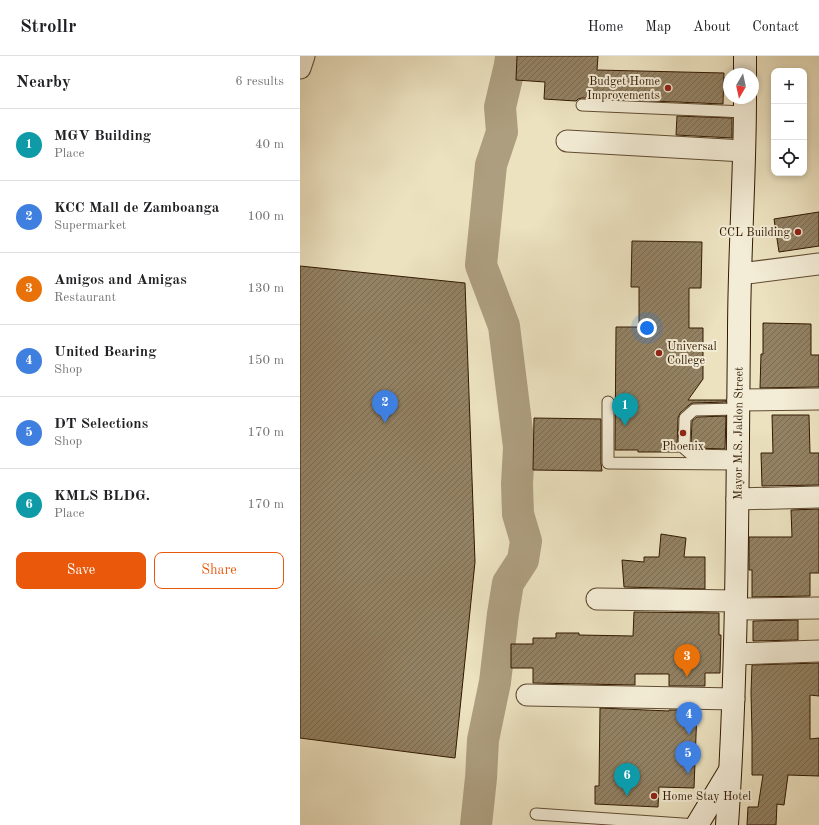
<!DOCTYPE html>
<meta charset="utf-8">
<style>
body{margin:0;font-family:"Old Standard TT",serif;background:#f2f2f2;color:#202124}
.controls{position:absolute;right:12px;top:12px;display:grid;overflow:hidden;border-radius:8px;box-shadow:0 2px 6px #0003}
.controls button{width:36px;height:36px;display:grid;place-items:center;padding:0;border:0;border-bottom:1px solid #e0e0e0;background:#fff;color:#202124;font:20px sans-serif}
.compass{position:absolute;left:423px;top:12px;width:36px;height:36px;border-radius:50%;background:#fff;box-shadow:0 2px 6px #0003;rotate:189deg}
.you{position:absolute;left:347px;top:272px;width:14px;height:14px;margin:-10px;border:3px solid #fff;border-radius:50%;background:#1a73e8;box-shadow:0 0 0 6px #1a73e833}
.badge{display:grid;place-items:center;width:26px;height:26px;border-radius:50%;background:#ea580c;color:#fff;font-size:13px;font-weight:700}
.pin{position:absolute;translate:-50% -33px;filter:drop-shadow(0 1px 2px #0008)}
.pin::after{content:'';position:absolute;top:21px;width:14px;height:12px;background:inherit;clip-path:polygon(0 0,100% 0,50% 100%)}
.list{margin:0;padding:0;list-style:none}
h2{display:flex;justify-content:space-between;align-items:center;height:52px;margin:0;padding:0 16px;font-size:17px}
h2 small{font-size:13px;font-weight:400;color:#757577}
.list li{display:grid;grid-template-columns:26px 1fr auto;gap:12px;align-items:center;box-sizing:border-box;height:72px;padding:0 16px;border-top:1px solid #e0e0e0}
.list b{display:block;font-size:15px;white-space:nowrap}
.list p{margin:0;font-size:13px;white-space:nowrap;color:#757577}
.list em{font-size:13px;font-style:normal;color:#757577}
.actions{display:flex;gap:8px;padding:12px 16px}
.actions a{flex:1;padding:9px 0;border:1px solid #ea580c;border-radius:8px;text-align:center;font-size:14px;color:#ea580c}
.actions .main{background:#ea580c;color:#fff}
.icon{flex:none;width:22px;height:22px;fill:none;stroke:currentColor;stroke-width:2;stroke-linecap:round;stroke-linejoin:round}
.map{position:relative;flex:none;width:519px;height:769px;overflow:hidden}
header{display:flex;align-items:center;gap:24px;box-sizing:border-box;height:56px;padding:0 20px;background:#fff;border-bottom:1px solid #e0e0e0}
header strong{font-size:19px}
nav{display:flex;gap:22px;margin-inline-start:auto;font-size:14px}
main{display:flex}
aside{flex:1;background:#fff}
.map>svg:first-child{display:block}
.lines{fill:none;stroke-linecap:round;stroke-linejoin:round}
.river{stroke:#ad9e7f;stroke-width:32}
.building{fill:url(#building-hatch);stroke:#321900}
.lane-casing{stroke:#604b30;stroke-width:13}
.street-casing{stroke:#604b30;stroke-width:23}
.secondary-casing{stroke:#321900;stroke-width:24}
.lane{stroke:#f3ecd6;stroke-width:11}
.street{stroke:#f3ecd6;stroke-width:21}
.secondary{stroke:#f3ecd6;stroke-width:22}
.poi-dot{fill:#8f2418;stroke:#f3ecd6;stroke-width:1.5}
.labels{text-anchor:middle;stroke-width:4;stroke-linejoin:round;paint-order:stroke}
.poi-label{font-size:12px;fill:#321900;stroke:#f3ecd6;text-anchor:end}
.street-label{font-size:12px;fill:#321900;stroke:#f3ecd6}
</style>
<header>
<strong>Strollr</strong>
<nav><a>Home</a><a>Map</a><a>About</a><a>Contact</a></nav>
</header>
<main>
<aside>
<h2>Nearby<small>6 results</small></h2>
<ul class="list">
<li><span class="badge" style="background:#0f9aa8">1</span><div><b>MGV Building</b><p>Place</p></div><em>40 m</em></li>
<li><span class="badge" style="background:#3f7fe0">2</span><div><b>KCC Mall de Zamboanga</b><p>Supermarket</p></div><em>100 m</em></li>
<li><span class="badge" style="background:#e8710a">3</span><div><b>Amigos and Amigas</b><p>Restaurant</p></div><em>130 m</em></li>
<li><span class="badge" style="background:#3f7fe0">4</span><div><b>United Bearing</b><p>Shop</p></div><em>150 m</em></li>
<li><span class="badge" style="background:#3f7fe0">5</span><div><b>DT Selections</b><p>Shop</p></div><em>170 m</em></li>
<li><span class="badge" style="background:#0f9aa8">6</span><div><b>KMLS BLDG.</b><p>Place</p></div><em>170 m</em></li>
</ul>
<div class="actions"><a class="main">Save</a><a>Share</a></div>
</aside>
<div class="map">
<svg width="519" height="769" viewBox="0 0 519 769">
<defs>
<pattern id="building-hatch" width="6" height="6" patternUnits="userSpaceOnUse"><rect width="6" height="6" fill="#938264"/><path d="M-1 1l2-2M0 6l6-6M5 7l2-2" fill="none" stroke="#796a50"/></pattern>
</defs>
<rect width="100%" height="100%" fill="#ece2c0"/>
<filter id="stains"><feTurbulence type="fractalNoise" baseFrequency=".005" numOctaves="4"/><feColorMatrix values="0 0 0 0 .2 0 0 0 0 .09 0 0 0 0 .02 0 0 0 .5 -.17"/></filter>
<radialGradient id="worn" r=".72"><stop offset=".6" stop-color="#630" stop-opacity="0"/><stop offset="1" stop-color="#630" stop-opacity=".3"/></radialGradient>
<g class="lines">
<path class="river" d="M176,769L181,722L183,684L195,626L203,558L208,527L223,504L226,485L218,458L217,428L219,391L204,270L181,209L191,109L202,76L200,51L210,9L211,0"/>
</g>
<g class="building">
<path d="M217,0H298L297,14L424,17L423,48L282,42L278,43L276,45L244,43L245,26L216,24Z"/>
<path d="M377,60L432,62V82L376,79Z"/>
<path d="M519,156V190L479,196L474,163Z"/>
<path d="M332,185L402,186L401,232H389V272H403V323L388,344H426V346L393,347L389,349L380,357L378,362L377,392L379,396H338V394H315L316,271H339V231H331Z"/>
<path d="M0,210L165,227L175,506L155,702L0,682Z"/>
<path d="M463,267L511,268V299H519V331L460,332L461,298H463Z"/>
<path d="M472,359H509L510,397H519V429L462,430L461,397H473Z"/>
<path d="M426,360L425,393L395,392L391,389L392,365L397,361Z"/>
<path d="M234,362L301,363V407L302,415L233,414Z"/>
<path d="M519,453V517H510V540L452,541V514H449V481H492L491,454Z"/>
<path d="M361,478L386,482L384,501H405V533L324,531L322,504L344,506V501H359Z"/>
<path d="M334,556L419,557V579H421L420,617H405V630H369V618H335V629L233,627V612H211V588H233V582H256V577H279V579L333,580Z"/>
<path d="M498,564V584L453,585V565Z"/>
<path d="M519,607V640L510,639V683L519,682V720L488,719L484,749L477,748L476,769H447L448,751H458L463,719H452V679L451,636L452,609Z"/>
<path d="M300,652L369,655V654H397L394,732L359,731L358,751L295,748V730H299Z"/>
</g>
<g class="lines">
<defs>
<g id="lane">
<path d="M282,49L445,56"/>
<path d="M308,346V407L437,408"/>
<path d="M438,400L392,399L384,392L385,362L394,354L438,353"/>
<path d="M236,758L397,769"/>
</g>
<g id="street">
<path d="M0,12L4,0"/>
<path d="M267,85L444,95"/>
<path d="M440,218L519,208"/>
<path d="M438,344L519,343"/>
<path d="M437,443L519,441"/>
<path d="M297,543L436,545"/>
<path d="M436,553L519,552"/>
<path d="M435,598L519,595"/>
<path d="M227,639L434,643"/>
</g>
<g id="secondary">
<path d="M445,18V0"/>
<path d="M397,769L429,716"/>
<path id="s1" d="M427,769C438,606 437,443 439,279C439,200 445,121 445,42"/>
</g>
</defs>
<use href="#lane" class="lane-casing"/>
<use href="#street" class="street-casing"/>
<use href="#secondary" class="secondary-casing"/>
<use href="#lane" class="lane"/>
<use href="#street" class="street"/>
<use href="#secondary" class="secondary"/>
</g>
<g class="poi-dot">
<circle cx="368" cy="32" r="4"/>
<circle cx="498" cy="176" r="4"/>
<circle cx="359" cy="297" r="4"/>
<circle cx="383" cy="377" r="4"/>
<circle cx="354" cy="740" r="4"/>
</g>
<g class="labels">
<g class="poi-label">
<text x="360" y="29">Budget Home<tspan x="360" dy="14">Improvements</tspan></text>
<text x="490" y="180">CCL Building</text>
<text x="367" y="294" text-anchor="start">Universal<tspan x="367" dy="14">College</tspan></text>
<text x="383" y="394" text-anchor="middle">Phoenix</text>
<text x="362" y="744" text-anchor="start">Home Stay Hotel</text>
</g>
<g class="street-label">
<text dy="4" stroke="none"><textPath href="#s1" startOffset="392">Mayor M.S. Jaldon Street</textPath></text>
</g>
</g>
<rect width="100%" height="100%" filter="url(#stains)"/>
<rect width="100%" height="100%" fill="url(#worn)"/>
</svg>
<div class="controls">
<button>+</button>
<button>−</button>
<button><svg class="icon" aria-label="locate" viewBox="0 0 24 24"><circle cx="12" cy="12" r="6"/><path d="M12 2v4M12 18v4M2 12h4M18 12h4"/></svg></button>
</div>
<svg class="compass" viewBox="-18 -18 36 36"><path d="M0-13l5 13h-10z" fill="#e53935"/><path d="M0 13l5-13h-10z" fill="#757577"/></svg>
<div class="you"></div>
<div class="pin badge" style="left:325px;top:370px;background:#0f9aa8">1</div>
<div class="pin badge" style="left:85px;top:367px;background:#3f7fe0">2</div>
<div class="pin badge" style="left:387px;top:621px;background:#e8710a">3</div>
<div class="pin badge" style="left:389px;top:679px;background:#3f7fe0">4</div>
<div class="pin badge" style="left:388px;top:718px;background:#3f7fe0">5</div>
<div class="pin badge" style="left:327px;top:740px;background:#0f9aa8">6</div>
</div>
</main>
